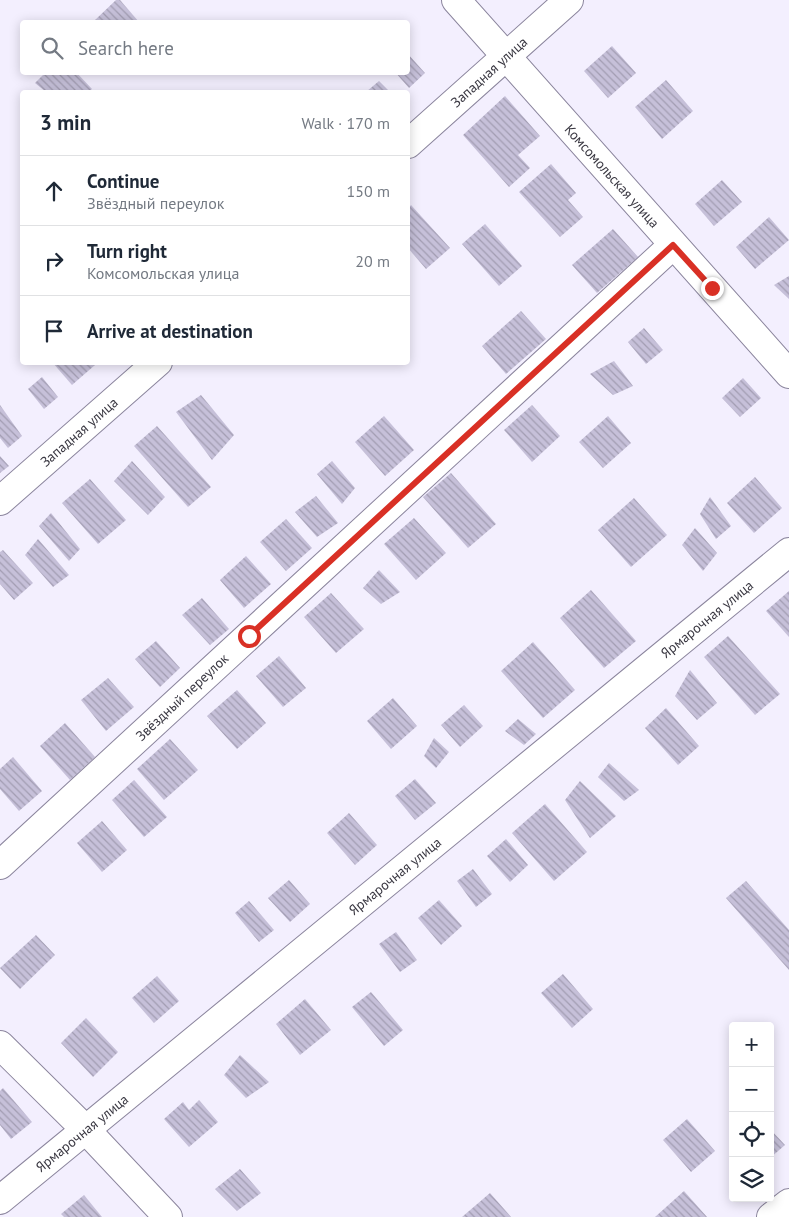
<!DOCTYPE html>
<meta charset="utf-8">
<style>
body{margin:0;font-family:"PT Sans",sans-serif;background:#f2f2f3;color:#1f2937}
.controls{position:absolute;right:15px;bottom:15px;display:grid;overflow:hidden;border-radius:5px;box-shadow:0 2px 12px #0003}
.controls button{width:45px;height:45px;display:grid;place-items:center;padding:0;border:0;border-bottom:1px solid #e0e1e3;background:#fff;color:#1f2937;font:25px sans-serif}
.stop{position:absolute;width:15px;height:15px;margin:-11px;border:4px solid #d93025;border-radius:50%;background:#fff}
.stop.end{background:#d93025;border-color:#fff;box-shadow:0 1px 5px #0008}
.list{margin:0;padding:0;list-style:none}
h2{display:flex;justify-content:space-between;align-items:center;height:65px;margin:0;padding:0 20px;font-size:21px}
h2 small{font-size:16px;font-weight:400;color:#747a83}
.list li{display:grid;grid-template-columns:32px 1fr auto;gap:15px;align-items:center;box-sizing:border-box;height:70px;padding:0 20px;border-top:1px solid #e0e1e3}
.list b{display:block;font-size:19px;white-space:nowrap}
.list p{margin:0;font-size:16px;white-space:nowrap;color:#747a83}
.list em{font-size:16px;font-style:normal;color:#747a83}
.icon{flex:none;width:28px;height:28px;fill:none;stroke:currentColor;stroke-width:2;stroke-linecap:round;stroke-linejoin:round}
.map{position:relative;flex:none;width:789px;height:1217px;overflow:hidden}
.search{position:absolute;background:#fff;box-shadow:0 2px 12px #0003;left:20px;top:20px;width:390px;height:55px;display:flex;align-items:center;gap:12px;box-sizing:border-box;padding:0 18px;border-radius:5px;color:#747a83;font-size:19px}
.panel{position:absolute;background:#fff;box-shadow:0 2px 12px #0003;left:20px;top:90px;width:390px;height:275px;border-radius:5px}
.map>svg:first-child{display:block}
.building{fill:url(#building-back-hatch)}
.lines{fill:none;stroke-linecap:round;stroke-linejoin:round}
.minor-casing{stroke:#8b859d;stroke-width:30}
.minor{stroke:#fff;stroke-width:28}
.route{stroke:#d93025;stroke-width:6}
.labels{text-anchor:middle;stroke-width:5;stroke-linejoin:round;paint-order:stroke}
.street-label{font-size:14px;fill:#3a3842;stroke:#fff}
</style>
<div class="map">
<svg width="789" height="1217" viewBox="0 0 789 1217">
<defs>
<pattern id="building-back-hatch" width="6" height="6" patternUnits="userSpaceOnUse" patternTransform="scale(1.25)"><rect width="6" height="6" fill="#c6c0d9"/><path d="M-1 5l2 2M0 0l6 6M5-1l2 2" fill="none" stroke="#a29db2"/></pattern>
</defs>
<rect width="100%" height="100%" fill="#f3effe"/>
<g class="building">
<path d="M116,0H120L139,22H95L94,21Z"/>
<path d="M612,46L636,73L608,98L584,71Z"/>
<path d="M408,54L425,73L409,88L395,72H408Z"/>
<path d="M46,72H76L92,89L88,92H46L35,83Z"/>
<path d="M666,80L693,111L662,139L635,107Z"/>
<path d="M379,81L390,92H366Z"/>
<path d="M505,96L540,136L518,155L530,168L509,187L463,135Z"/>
<path d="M551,164L576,193L568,200L583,217L560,237L519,192Z"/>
<path d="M722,180L742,202L714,226L695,204Z"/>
<path d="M411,205L450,248L426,269L408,248V209Z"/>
<path d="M769,217L789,240L755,269L736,247Z"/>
<path d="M485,224L522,266L499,286L462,244Z"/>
<path d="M613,229L638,257L597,293L572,265Z"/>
<path d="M789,276V299L774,285Z"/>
<path d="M521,311L546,339L506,374L482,346Z"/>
<path d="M644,328L663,350L646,364L628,342Z"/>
<path d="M614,361L633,386L613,395L590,374Z"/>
<path d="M52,362H93L95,365L72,385Z"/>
<path d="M42,377L58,397L44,409L28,389Z"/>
<path d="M743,378L761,398L740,417L722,398Z"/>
<path d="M201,395L234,435L212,460L176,412Z"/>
<path d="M0,405L22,436L8,448L0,438Z"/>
<path d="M532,405L560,436L532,462L504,430Z"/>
<path d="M384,416L414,450L385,476L355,442Z"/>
<path d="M608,416L631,443L603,468L579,442Z"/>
<path d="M157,426L211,487L188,507L134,446Z"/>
<path d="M0,456L9,466L0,473Z"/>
<path d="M132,461L165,497L148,515L114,481Z"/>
<path d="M332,461L355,488L342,504L317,474Z"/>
<path d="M451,473L496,524L468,548L423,497Z"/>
<path d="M755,477L782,508L754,533L727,503Z"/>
<path d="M90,479L126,520L98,544L62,503Z"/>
<path d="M316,496L338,523L317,537L295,512Z"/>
<path d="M710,497L731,526L716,539L700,514Z"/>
<path d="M634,498L667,535L631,567L598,530Z"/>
<path d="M51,513L80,549L69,561L39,526Z"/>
<path d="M414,518L446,553L416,580L384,544Z"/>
<path d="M286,519L312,548L286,571L260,542Z"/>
<path d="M695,528L717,553L703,571L682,545Z"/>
<path d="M38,539L69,575L53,587L25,555Z"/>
<path d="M3,550L33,583L14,600L0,584V552Z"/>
<path d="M246,556L271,584L244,608L220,580Z"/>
<path d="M379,570L400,592L381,604L363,588Z"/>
<path d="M591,590L636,641L604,668L560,618Z"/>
<path d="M789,591V637L766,611Z"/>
<path d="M331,593L364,629L336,653L304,617Z"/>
<path d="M202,598L229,629L210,645L182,615Z"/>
<path d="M728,636L780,694L755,715L704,657Z"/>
<path d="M156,641L180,668L160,687L135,659Z"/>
<path d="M533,642L575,690L543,718L501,671Z"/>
<path d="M279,656L306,688L283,707L256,676Z"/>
<path d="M690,670L717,703L697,720L675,696Z"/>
<path d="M108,678L134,707L106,731L81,700Z"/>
<path d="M237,690L266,723L237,749L207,716Z"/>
<path d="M393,698L417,726L391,749L367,721Z"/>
<path d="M464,705L483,726L460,747L441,725Z"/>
<path d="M666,708L699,746L678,765L645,728Z"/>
<path d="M518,719L536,734L524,745L505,731Z"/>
<path d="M65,723L95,757L70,780L40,746Z"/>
<path d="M434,738L449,752L436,768L424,756Z"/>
<path d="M170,739L198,770L164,800L137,769Z"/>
<path d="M13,757L42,791L19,811L0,789V769Z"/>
<path d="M609,763L639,790L624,801L598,777Z"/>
<path d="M415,779L436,803L415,820L395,796Z"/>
<path d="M134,780L167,817L144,837L112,800Z"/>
<path d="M580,781L616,816L590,838L565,800Z"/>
<path d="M545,804L587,852L554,881L512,833Z"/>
<path d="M349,813L377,845L355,865L327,833Z"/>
<path d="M102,821L127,850L102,872L77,843Z"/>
<path d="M506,839L528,865L510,882L487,856Z"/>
<path d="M473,869L492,894L476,907L457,881Z"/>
<path d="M289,880L310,904L290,922L268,898Z"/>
<path d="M746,881L789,930V970L726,898Z"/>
<path d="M439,900L462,926L441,945L418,918Z"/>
<path d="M249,901L274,930L259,942L235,913Z"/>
<path d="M396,932L417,960L400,972L379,944Z"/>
<path d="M36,935L55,955L20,989L0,968Z"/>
<path d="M563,974L593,1009L572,1028L541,993Z"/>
<path d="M157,976L179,1001L154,1023L132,998Z"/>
<path d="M371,992L403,1030L384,1046L352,1007Z"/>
<path d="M305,999L331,1030L300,1055L276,1024Z"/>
<path d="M86,1018L118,1052L93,1077L61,1043Z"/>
<path d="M240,1055L269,1082L246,1098L224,1075Z"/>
<path d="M3,1088L32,1122L11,1139L0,1125V1091Z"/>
<path d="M199,1100L218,1122L189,1147L164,1119L183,1102L189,1110Z"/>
<path d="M687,1119L715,1151L691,1172L663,1140Z"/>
<path d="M770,1129L785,1145L770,1158Z"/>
<path d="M240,1169L261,1193L237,1211L215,1189Z"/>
<path d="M684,1191L707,1217H655Z"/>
<path d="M490,1193L511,1217H462Z"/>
<path d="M84,1195L102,1217H64L61,1214Z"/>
</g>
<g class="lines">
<defs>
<g id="minor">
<path d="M456,0L789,374"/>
<path d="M408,144L569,0"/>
<path d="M0,501L158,362"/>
<path d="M0,865L673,245"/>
<path d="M0,1045L86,1130L168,1217"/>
<path d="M0,1200L789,552"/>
<path d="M771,1217L789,1203"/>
</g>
</defs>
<use href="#minor" class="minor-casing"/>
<use href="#minor" class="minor"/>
</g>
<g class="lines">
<path class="route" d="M249,636L673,245L712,288"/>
</g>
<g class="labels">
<g class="street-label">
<text transform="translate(489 72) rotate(-42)" y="5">Западная улица</text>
<text transform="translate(612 176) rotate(48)" y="5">Комсомольская улица</text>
<text transform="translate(79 432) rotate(-41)" y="5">Западная улица</text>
<text transform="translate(707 619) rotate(-39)" y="5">Ярмарочная улица</text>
<text transform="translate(182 697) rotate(-43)" y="5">Звёздный переулок</text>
<text transform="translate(395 876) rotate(-39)" y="5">Ярмарочная улица</text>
<text transform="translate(82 1133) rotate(-39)" y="5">Ярмарочная улица</text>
</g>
</g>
</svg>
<div class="controls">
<button>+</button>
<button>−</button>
<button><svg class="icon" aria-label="locate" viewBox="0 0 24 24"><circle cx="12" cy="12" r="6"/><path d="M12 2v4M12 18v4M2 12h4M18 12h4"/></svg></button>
<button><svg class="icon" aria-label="layers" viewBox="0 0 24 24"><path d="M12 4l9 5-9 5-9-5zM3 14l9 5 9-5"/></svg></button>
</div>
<div class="stop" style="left:249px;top:636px"></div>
<div class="stop end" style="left:712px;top:288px"></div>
<div class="search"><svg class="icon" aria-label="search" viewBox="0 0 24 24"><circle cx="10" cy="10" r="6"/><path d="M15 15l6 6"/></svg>Search here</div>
<section class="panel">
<h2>3 min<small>Walk · 170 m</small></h2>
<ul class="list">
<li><svg class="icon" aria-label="ahead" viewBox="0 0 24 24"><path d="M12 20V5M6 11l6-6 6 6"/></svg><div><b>Continue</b><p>Звёздный переулок</p></div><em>150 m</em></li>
<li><svg class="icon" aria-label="right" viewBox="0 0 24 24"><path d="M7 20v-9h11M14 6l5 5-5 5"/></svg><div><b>Turn right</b><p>Комсомольская улица</p></div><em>20 m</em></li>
<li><svg class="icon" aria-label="arrive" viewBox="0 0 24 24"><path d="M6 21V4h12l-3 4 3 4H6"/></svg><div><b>Arrive at destination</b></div></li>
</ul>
</section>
</div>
